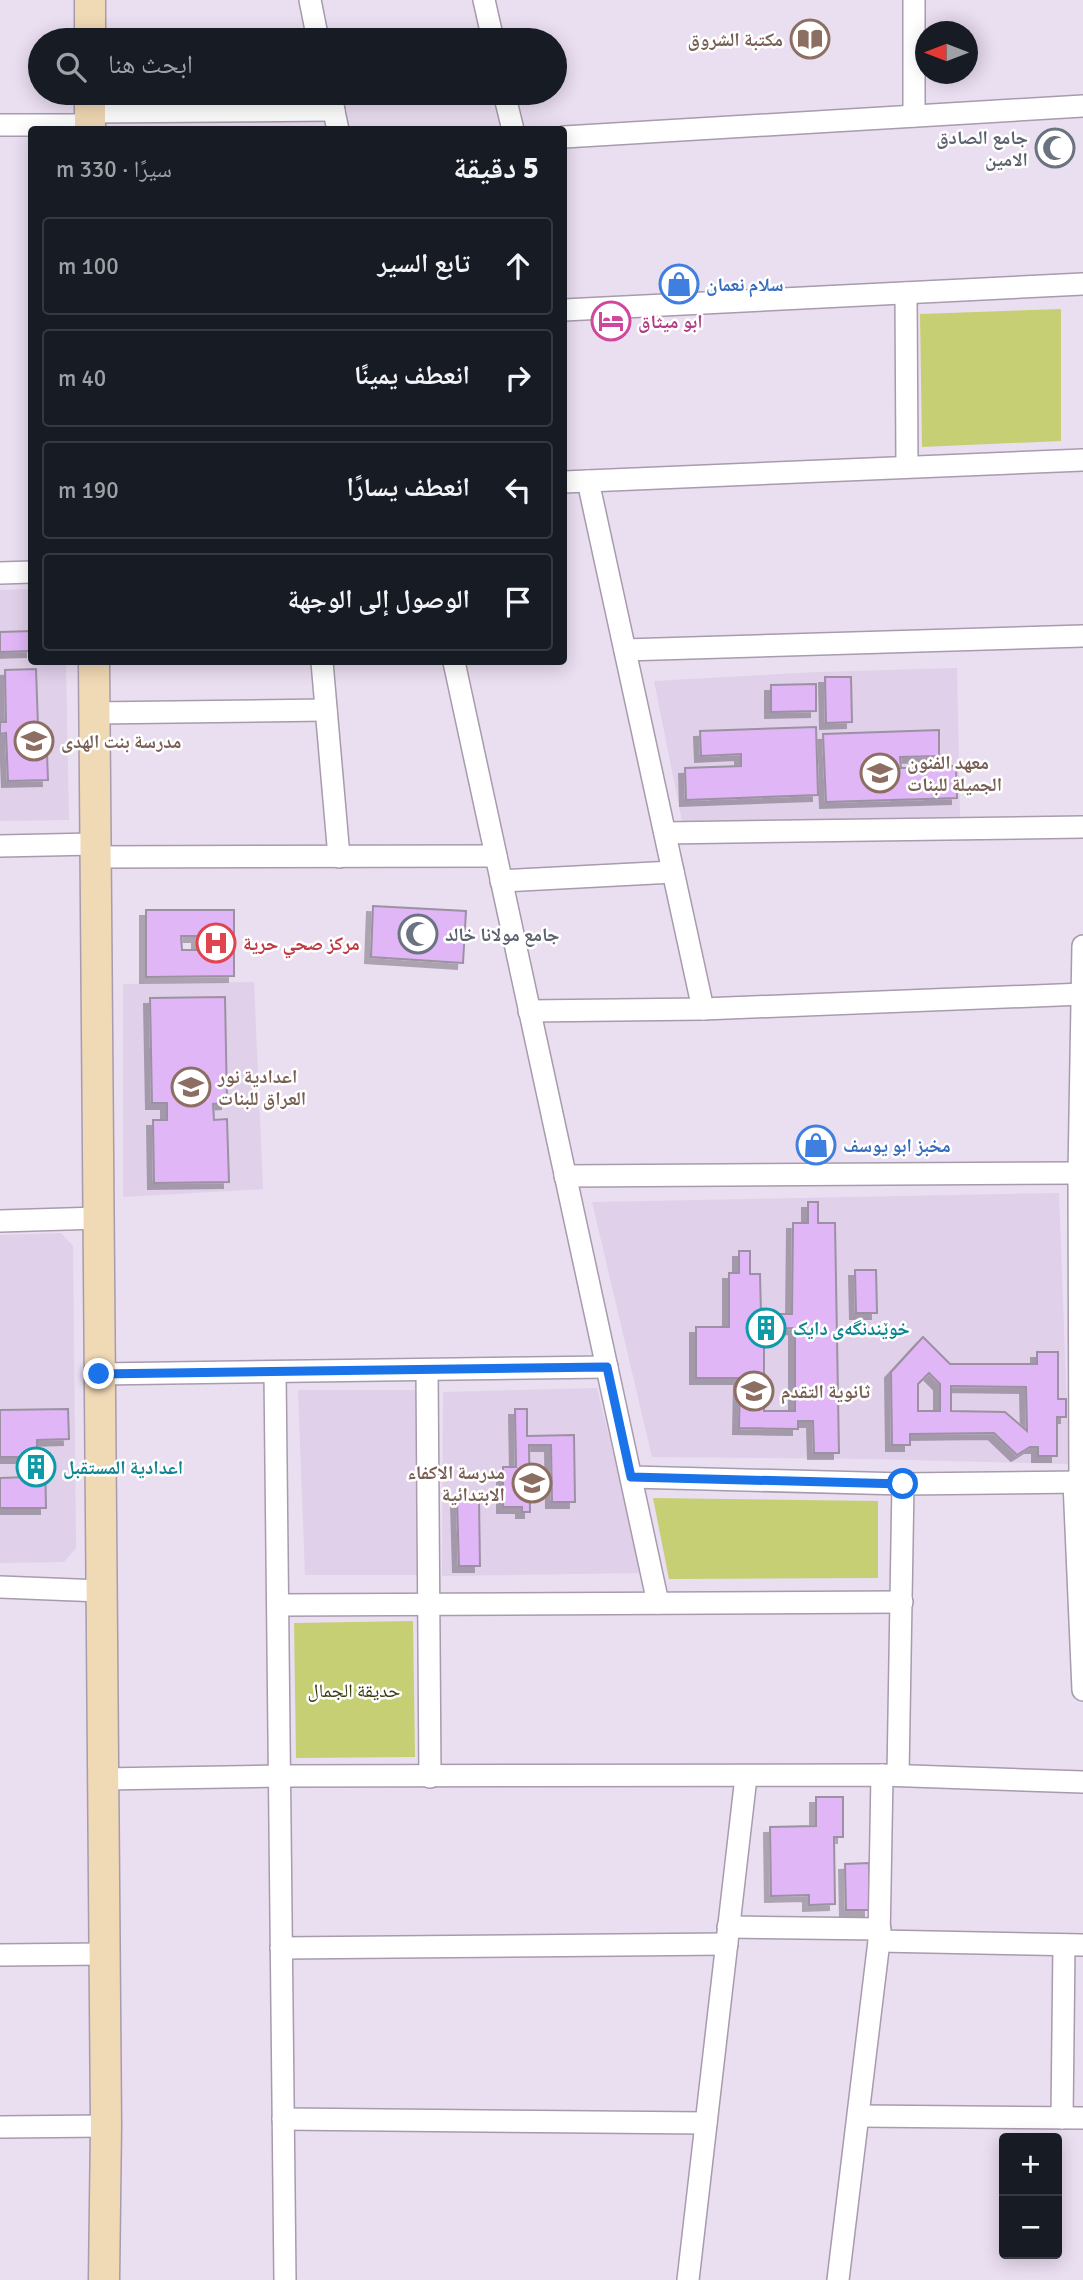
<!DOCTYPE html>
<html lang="ar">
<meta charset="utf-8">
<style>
body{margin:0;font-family:Signika,"Noto Naskh Arabic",sans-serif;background:#242831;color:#f1f3f6;direction:rtl}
.controls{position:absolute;right:21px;bottom:21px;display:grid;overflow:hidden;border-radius:7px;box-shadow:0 4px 18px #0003}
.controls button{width:63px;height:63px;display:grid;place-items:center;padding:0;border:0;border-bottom:2px solid #363941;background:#171b24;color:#f1f3f6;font:35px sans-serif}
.compass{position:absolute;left:915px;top:21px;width:63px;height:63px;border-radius:50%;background:#171b24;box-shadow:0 4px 18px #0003;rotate:270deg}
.stop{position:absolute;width:21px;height:21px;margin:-16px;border:5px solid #1a73e8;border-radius:50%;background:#fff}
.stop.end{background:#1a73e8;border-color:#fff;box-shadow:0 2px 7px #0008}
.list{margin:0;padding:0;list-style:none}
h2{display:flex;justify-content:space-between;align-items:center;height:91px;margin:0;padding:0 28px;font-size:30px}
h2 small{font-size:23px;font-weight:400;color:#9ea1a6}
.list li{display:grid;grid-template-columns:46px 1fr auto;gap:21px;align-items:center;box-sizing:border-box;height:98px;margin:0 14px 14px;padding:0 14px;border:2px solid #363941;border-radius:7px}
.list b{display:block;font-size:26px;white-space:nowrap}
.list em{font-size:23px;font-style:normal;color:#9ea1a6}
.icon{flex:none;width:38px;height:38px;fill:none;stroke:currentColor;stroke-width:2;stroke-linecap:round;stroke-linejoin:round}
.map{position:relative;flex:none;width:1083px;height:2280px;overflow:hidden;direction:ltr}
.search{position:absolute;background:#171b24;box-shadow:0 4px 18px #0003;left:28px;top:28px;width:539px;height:77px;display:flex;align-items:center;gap:18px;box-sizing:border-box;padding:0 24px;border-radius:38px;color:#9ea1a6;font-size:26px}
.panel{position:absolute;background:#171b24;box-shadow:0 4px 18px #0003;left:28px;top:126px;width:539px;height:539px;border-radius:7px;direction:rtl}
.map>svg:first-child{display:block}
.built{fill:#e0d0e9}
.green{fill:#c7cf74}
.building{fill:#e0b6f7;stroke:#9c91a2;stroke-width:2;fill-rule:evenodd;filter:url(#shadow)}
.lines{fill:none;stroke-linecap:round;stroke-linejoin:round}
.street-casing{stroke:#a79bad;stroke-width:24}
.secondary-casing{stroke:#a79bad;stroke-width:33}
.street{stroke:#fff;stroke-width:21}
.secondary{stroke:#f0d9b5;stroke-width:30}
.route{stroke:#1a73e8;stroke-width:9}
.labels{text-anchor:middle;stroke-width:5;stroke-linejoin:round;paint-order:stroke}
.education-label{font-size:19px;font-weight:bold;fill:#785e54;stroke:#fff;text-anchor:start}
.worship-label{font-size:19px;font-weight:bold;fill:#5b616d;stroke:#fff;text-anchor:end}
.shop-label{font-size:19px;font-weight:bold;fill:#366cbe;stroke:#fff;text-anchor:start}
.hotel-label{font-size:19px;font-weight:bold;fill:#b23c85;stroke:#fff;text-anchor:start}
.health-label{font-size:19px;font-weight:bold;fill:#be3a42;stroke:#fff;text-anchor:start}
.culture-label{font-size:19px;font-weight:bold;fill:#0d838f;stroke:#fff;text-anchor:start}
.park-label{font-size:19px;fill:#373a0f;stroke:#fff}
</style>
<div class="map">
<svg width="1083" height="2280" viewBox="0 0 1083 2280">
<defs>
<filter id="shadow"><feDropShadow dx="-6" dy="6" stdDeviation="0" flood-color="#0004"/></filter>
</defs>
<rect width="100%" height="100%" fill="#eadef1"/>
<g class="built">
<path d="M31,589L32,662H66L69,820L0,821V590Z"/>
<path d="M957,668L960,817L682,821L654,681L819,672Z"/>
<path d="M254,982L263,1189L123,1197V984Z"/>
<path d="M1059,1193L1069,1464L872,1459L652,1457L592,1202Z"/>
<path d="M61,1233L73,1246L76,1548L64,1562L0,1563V1235Z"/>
<path d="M597,1388L643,1573L442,1576L443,1392Z"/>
<path d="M298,1390H422L425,1575H305Z"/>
</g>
<g class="green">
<path d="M1061,309V441L922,447L920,314Z"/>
<path d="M653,1498L878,1501V1578L669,1579Z"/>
<path d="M413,1621L415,1757L296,1758L294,1623Z"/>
</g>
<g class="building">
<path d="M32,631V651L0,652V632Z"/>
<path d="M36,669L38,726H46L48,780L8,781L6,733L0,734V722H6L5,670Z"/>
<path d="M825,677H851L852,722L826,723Z"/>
<path d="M816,684V711L771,712V685Z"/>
<path d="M816,727L818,795L686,800L685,768L741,766V754L701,756L700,731Z"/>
<path d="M939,730V756L900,757L901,768L956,766L957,798L826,802L823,734Z"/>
<path d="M373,906L466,911L463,963L371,957Z"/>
<path d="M146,910H234V976L146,977ZM181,936H198V950H182Z"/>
<path d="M225,997L227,1103L213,1104L214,1120L227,1119L229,1182L154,1183L153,1120H167V1103H152L150,998Z"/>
<path d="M808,1202H818V1223H835L839,1453H814L813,1421H798V1429L739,1428L740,1378H696V1327H729V1273H739V1251H750V1274H760L761,1314H792L793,1223H808ZM795,1328V1411H764V1329Z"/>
<path d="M855,1270H876L877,1313H856Z"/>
<path d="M923,1337L950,1364H1037V1352H1058V1399H1066V1417H1057V1456H1038V1447H1030L1017,1455L994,1433L910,1434V1445H892L891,1372ZM929,1373L940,1384V1411H918V1384ZM951,1386L1026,1387L1027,1431L1005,1412L951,1411Z"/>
<path d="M68,1409L69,1439L37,1440V1455H45L46,1508H0V1478L27,1477V1457H0V1410Z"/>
<path d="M515,1409H527V1436L574,1435L575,1502H552L551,1445H529L530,1512H522V1507H503V1467H516Z"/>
<path d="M457,1499H479L480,1566H459Z"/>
<path d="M816,1797H843V1837H834L835,1904L809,1905V1895L771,1896L770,1827L816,1826Z"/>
<path d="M869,1863L870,1910H846L845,1864Z"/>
</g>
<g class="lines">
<defs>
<g id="street">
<path d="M310,0L318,40"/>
<path d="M484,0L493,40"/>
<path d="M330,93L338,130"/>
<path d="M504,93L513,130"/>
<path d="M90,112L334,110"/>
<path d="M914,116V0"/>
<path d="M0,125H90"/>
<path d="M564,137L1083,106"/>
<path d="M906,293L907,467"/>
<path d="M564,310L1083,284"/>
<path d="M588,481L703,1009"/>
<path d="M564,482L1083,460"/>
<path d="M0,573L32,572"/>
<path d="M625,650L1083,636"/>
<path d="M322,662L339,857"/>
<path d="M454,662L658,1603"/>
<path d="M94,713L326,710"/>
<path d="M665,833L1083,827"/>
<path d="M0,846L94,844"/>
<path d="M94,857L496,856"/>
<path d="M501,881L673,872"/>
<path d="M529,1011L703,1009L1083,994"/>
<path d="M565,1176L1079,1173"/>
<path d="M0,1221L99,1218"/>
<path d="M427,1370L430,1777"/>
<path d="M275,1372L285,2280"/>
<path d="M99,1374L607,1367"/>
<path d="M631,1477L903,1484L1083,1482"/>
<path d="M1074,1482L1083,1690"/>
<path d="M1080,1482L1079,1173L1083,946"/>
<path d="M0,1587L101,1591"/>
<path d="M278,1605L902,1602"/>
<path d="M898,1775L903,1484"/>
<path d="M103,1779L279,1776L882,1775L1083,1782"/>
<path d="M728,1927L880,1929"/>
<path d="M879,1941L1083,1945"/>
<path d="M281,1948L727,1944"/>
<path d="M0,1955L105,1954"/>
<path d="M860,2116L1083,2118"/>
<path d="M1062,2118L1064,1945"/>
<path d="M283,2119L706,2123"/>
<path d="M0,2127L106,2126"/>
<path d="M688,2280L746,1777"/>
<path d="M838,2280L879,1941L882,1775"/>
</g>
<g id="secondary">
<path d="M90,0V40"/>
<path d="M90,93V130"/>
<path d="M94,662L106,2126L104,2280"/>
</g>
</defs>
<use href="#street" class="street-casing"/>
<use href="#secondary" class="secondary-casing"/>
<use href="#street" class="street"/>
<use href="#secondary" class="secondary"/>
</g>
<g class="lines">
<path class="route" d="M99,1374L607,1367L631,1477L903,1484"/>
</g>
<defs>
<symbol id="library-ring" viewBox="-11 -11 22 22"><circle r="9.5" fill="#fff" stroke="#8d6e63" stroke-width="1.5"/><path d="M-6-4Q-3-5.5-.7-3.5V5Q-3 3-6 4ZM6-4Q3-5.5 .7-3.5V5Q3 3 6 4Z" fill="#8d6e63"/></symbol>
<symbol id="mosque-ring" viewBox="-11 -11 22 22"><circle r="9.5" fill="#fff" stroke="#6b7280" stroke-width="1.5"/><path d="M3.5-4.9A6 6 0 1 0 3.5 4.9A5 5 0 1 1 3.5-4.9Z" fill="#6b7280"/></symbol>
<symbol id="shop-ring" viewBox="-11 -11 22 22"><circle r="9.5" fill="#fff" stroke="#3f7fe0" stroke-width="1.5"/><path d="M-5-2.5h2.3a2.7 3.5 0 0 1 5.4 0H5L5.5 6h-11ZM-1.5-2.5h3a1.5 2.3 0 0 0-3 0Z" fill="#3f7fe0"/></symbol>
<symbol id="hotel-ring" viewBox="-11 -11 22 22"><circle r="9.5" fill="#fff" stroke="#d1479c" stroke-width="1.5"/><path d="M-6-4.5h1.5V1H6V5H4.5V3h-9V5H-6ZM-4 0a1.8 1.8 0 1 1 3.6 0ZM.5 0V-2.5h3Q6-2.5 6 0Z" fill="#d1479c"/></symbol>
<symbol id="school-ring" viewBox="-11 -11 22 22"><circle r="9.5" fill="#fff" stroke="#8d6e63" stroke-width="1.5"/><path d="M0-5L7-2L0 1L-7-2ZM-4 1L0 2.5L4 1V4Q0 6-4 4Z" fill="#8d6e63"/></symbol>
<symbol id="hospital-ring" viewBox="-11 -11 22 22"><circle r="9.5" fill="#fff" stroke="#e0444e" stroke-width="1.5"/><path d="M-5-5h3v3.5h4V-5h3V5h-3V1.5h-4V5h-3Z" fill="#e0444e"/></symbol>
<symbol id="building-ring" viewBox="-11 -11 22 22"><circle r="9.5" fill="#fff" stroke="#0f9aa8" stroke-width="1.5"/><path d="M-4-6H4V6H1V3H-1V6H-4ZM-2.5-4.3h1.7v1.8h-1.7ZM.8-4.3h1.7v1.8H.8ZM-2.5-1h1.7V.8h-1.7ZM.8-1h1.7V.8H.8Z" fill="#0f9aa8"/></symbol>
</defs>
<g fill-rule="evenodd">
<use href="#library-ring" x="788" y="17" width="44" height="44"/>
<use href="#mosque-ring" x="1033" y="126" width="44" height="44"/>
<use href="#shop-ring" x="657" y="262" width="44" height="44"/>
<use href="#hotel-ring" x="589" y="299" width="44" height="44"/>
<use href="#school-ring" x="12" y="719" width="44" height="44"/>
<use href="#school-ring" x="858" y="751" width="44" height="44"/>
<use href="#mosque-ring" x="396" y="912" width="44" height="44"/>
<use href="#hospital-ring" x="194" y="921" width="44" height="44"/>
<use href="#school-ring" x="169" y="1065" width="44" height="44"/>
<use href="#shop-ring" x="794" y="1123" width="44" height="44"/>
<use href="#building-ring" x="744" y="1306" width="44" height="44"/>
<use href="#school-ring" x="732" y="1369" width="44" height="44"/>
<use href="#building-ring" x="14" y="1445" width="44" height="44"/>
<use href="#school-ring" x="510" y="1461" width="44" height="44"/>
</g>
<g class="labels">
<g class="education-label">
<text x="783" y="46" text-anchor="end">مكتبة الشروق</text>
<text x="61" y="748">مدرسة بنت الهدی</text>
<text x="907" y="769">معهد الفنون<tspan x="907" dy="22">الجميلة للبنات</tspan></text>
<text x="218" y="1083">اعدادية نور<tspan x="218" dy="22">العراق للبنات</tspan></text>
<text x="781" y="1398">ثانوية التقدم</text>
<text x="505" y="1479" text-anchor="end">مدرسة الاكفاء<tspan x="505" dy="22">الابتدائية</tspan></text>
</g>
<g class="worship-label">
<text x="1028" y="144">جامع الصادق<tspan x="1028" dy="22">الامين</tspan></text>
<text x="445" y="941" text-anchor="start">جامع مولانا خالد</text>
</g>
<g class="shop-label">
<text x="706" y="291">سلام نعمان</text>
<text x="843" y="1152">مخبز ابو يوسف</text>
</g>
<g class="hotel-label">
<text x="638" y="328">ابو ميثاق</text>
</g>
<g class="health-label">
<text x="243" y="950">مركز صحي حرية</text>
</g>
<g class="culture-label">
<text x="793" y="1335">خوێندنگەی دایک</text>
<text x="63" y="1474">اعدادية المستقبل</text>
</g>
<g class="park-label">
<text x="354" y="1697">حديقة الجمال</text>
</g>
</g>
</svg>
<div class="controls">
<button>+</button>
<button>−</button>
</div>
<svg class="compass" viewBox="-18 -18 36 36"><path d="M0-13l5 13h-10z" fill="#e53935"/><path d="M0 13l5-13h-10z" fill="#9ea1a6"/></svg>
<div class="stop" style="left:903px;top:1484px"></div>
<div class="stop end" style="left:99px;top:1374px"></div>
<div class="search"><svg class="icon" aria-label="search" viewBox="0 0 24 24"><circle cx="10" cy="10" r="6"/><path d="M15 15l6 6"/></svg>ابحث هنا</div>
<section class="panel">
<h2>5 دقيقة<small>سيرًا · 330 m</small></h2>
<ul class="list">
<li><svg class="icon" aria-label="ahead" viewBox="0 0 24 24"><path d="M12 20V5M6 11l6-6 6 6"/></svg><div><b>تابع السير</b></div><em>100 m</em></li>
<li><svg class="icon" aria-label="right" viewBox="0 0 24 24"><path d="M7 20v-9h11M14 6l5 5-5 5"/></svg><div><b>انعطف يمينًا</b></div><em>40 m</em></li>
<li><svg class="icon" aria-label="left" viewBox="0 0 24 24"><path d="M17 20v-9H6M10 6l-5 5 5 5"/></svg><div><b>انعطف يسارًا</b></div><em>190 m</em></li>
<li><svg class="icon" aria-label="arrive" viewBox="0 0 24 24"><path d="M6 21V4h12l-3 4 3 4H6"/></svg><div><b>الوصول إلى الوجهة</b></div></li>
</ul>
</section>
</div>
